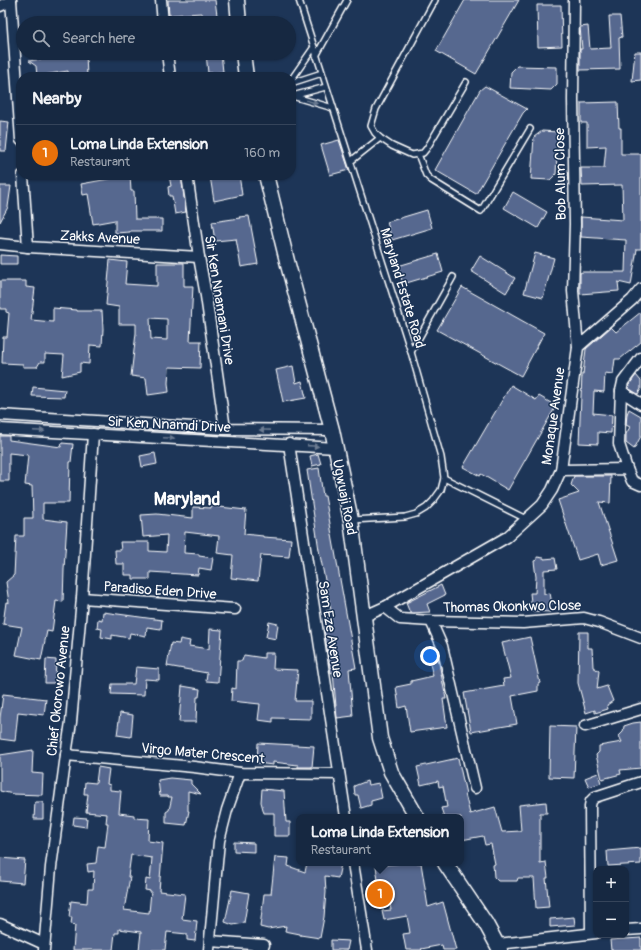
<!DOCTYPE html>
<meta charset="utf-8">
<style>
body{margin:0;font-family:Pangolin,sans-serif;background:#1f3048;color:#f1f3f6}
.controls{position:absolute;right:12px;bottom:12px;display:grid;overflow:hidden;border-radius:8px;box-shadow:0 1px 3px #0004}
.controls button{width:36px;height:36px;display:grid;place-items:center;padding:0;border:0;border-bottom:1px solid #35445a;background:#162841;color:#f1f3f6;font:20px sans-serif}
.you{position:absolute;left:430px;top:656px;width:14px;height:14px;margin:-10px;border:3px solid #fff;border-radius:50%;background:#1a73e8;box-shadow:0 0 0 6px #1a73e833}
.badge{display:grid;place-items:center;width:26px;height:26px;border-radius:50%;background:#ff9aa2;color:#fff;font-size:13px;font-weight:700}
.pin{position:absolute;translate:-50% -50%;border:2px solid #fff;box-shadow:0 1px 4px #0006}
.popup{position:absolute;left:296px;top:814px;width:168px;height:52px;box-sizing:border-box;display:grid;place-content:center;border-radius:8px;background:#162841;filter:drop-shadow(0 1px 3px #0005);font-size:13px;white-space:nowrap;color:#9ea6b1}
.popup b{font-size:15px;color:#f1f3f6}
.popup::after{content:'';position:absolute;left:50%;top:100%;margin-left:-8px;border:8px solid transparent;border-top-color:#162841}
.list{margin:0;padding:0;list-style:none}
h2{display:flex;justify-content:space-between;align-items:center;height:52px;margin:0;padding:0 16px;font-size:17px}
h2 small{font-size:13px;font-weight:400;color:#9ea6b1}
.list li{display:grid;grid-template-columns:26px 1fr auto;gap:12px;align-items:center;box-sizing:border-box;height:56px;padding:0 16px;border-top:1px solid #35445a}
.list b{display:block;font-size:15px;white-space:nowrap}
.list p{margin:0;font-size:13px;white-space:nowrap;color:#9ea6b1}
.list em{font-size:13px;font-style:normal;color:#9ea6b1}
.icon{flex:none;width:22px;height:22px;fill:none;stroke:currentColor;stroke-width:2;stroke-linecap:round;stroke-linejoin:round}
.map{position:relative;flex:none;width:641px;height:950px;overflow:hidden}
.search{position:absolute;background:#162841;box-shadow:0 1px 3px #0004;left:16px;top:16px;width:280px;height:44px;display:flex;align-items:center;gap:10px;box-sizing:border-box;padding:0 14px;border-radius:22px;color:#9ea6b1;font-size:15px}
.panel{position:absolute;background:#162841;box-shadow:0 1px 3px #0004;left:16px;top:72px;width:280px;height:108px;border-radius:16px}
.map>svg:first-child{display:block}
.building{fill:#56678f;stroke:#fff;fill-rule:evenodd}
.lines{fill:none;stroke-linecap:round;stroke-linejoin:round}
.service-casing{stroke:#fff;stroke-width:8}
.minor-casing{stroke:#fff;stroke-width:13}
.secondary-casing{stroke:#fff;stroke-width:17}
.service{stroke:#1d3557;stroke-width:5}
.minor{stroke:#1d3557;stroke-width:10}
.secondary{stroke:#1d3557;stroke-width:14}
.oneway{fill:#6c7c92}
.labels{text-anchor:middle;stroke-width:3;stroke-linejoin:round;paint-order:stroke}
.street-label{font-size:14px;fill:#fff;stroke:#1d3557}
.district-label{font-size:18px;font-weight:bold;fill:#fff;stroke:#1d3557}
</style>
<div class="map">
<svg width="641" height="950" viewBox="0 0 641 950">
<rect width="100%" height="100%" fill="#1d3557"/>
<filter id="ink" filterUnits="userSpaceOnUse"><feTurbulence type="fractalNoise" baseFrequency=".025" numOctaves="2"/><feDisplacementMap in="SourceGraphic" scale="8" xChannelSelector="R" yChannelSelector="G"/><feConvolveMatrix kernelMatrix="1 2 1 2 8 2 1 2 1" color-interpolation-filters="sRGB"/></filter>
<g filter="url(#ink)">
<g class="building">
<path d="M168,0H215L218,23H203L202,13L169,15Z"/>
<path d="M465,0H519L476,74L436,51Z"/>
<path d="M537,5H561L562,46L538,47Z"/>
<path d="M609,16H620L622,37L619,38L620,69L580,70V49H582L580,27L588,26L590,49L611,48Z"/>
<path d="M635,52H641V80L632,81Z"/>
<path d="M40,53H86L87,77H68V71L37,76L36,66L29,61L41,59Z"/>
<path d="M206,53H221L223,72L208,73Z"/>
<path d="M517,66L557,67V84L551,90L510,88L511,72Z"/>
<path d="M485,86L527,109L523,113L476,194L435,170L480,90Z"/>
<path d="M618,102L619,128H621V154H641V249H637L631,285L618,282L619,291L580,294V273L582,272H625L626,240L581,237V217L623,220L622,185L582,186L581,168H604L606,146L587,147V123H581V103Z"/>
<path d="M0,121L9,122L6,151H0Z"/>
<path d="M542,131L558,132L556,174L550,180L531,179L534,137Z"/>
<path d="M339,140L349,170L330,175L321,145Z"/>
<path d="M114,175H130L131,191H134L135,219H162V231H130V232L115,233V220L93,224L88,194L83,195L81,184L114,178Z"/>
<path d="M169,175H181L186,212L175,214L172,196H169L168,187L171,186Z"/>
<path d="M214,175H239L242,195L214,201L210,176Z"/>
<path d="M0,186H11L8,207L0,222Z"/>
<path d="M513,192L547,212L538,228L504,208Z"/>
<path d="M427,210L432,228L392,240L387,222Z"/>
<path d="M249,216L258,264L241,267L236,239L215,241L212,222L240,218L239,217Z"/>
<path d="M535,253L554,258L543,298L524,293Z"/>
<path d="M438,254L443,272L403,284L398,266Z"/>
<path d="M0,255L17,256V264H0Z"/>
<path d="M480,256L515,278L506,293L471,271Z"/>
<path d="M110,260L127,262L125,284L157,286V263H184V286H193L190,341H201L200,368L169,367L168,383L169,392L148,395L146,378L131,376L136,333V324H119V307L106,305ZM150,318L167,319V340L151,339Z"/>
<path d="M0,281H26V287L35,288L31,320L53,322V308L77,310V311H102L103,329L102,346L90,345L89,364L80,363V372L62,376L64,355L45,354V362H40L37,367H23V364L2,363L3,337H7L9,313L6,312V309H0Z"/>
<path d="M462,287L544,333L521,376L437,330Z"/>
<path d="M641,312V342L620,359H615L613,374L605,373L604,392L594,391L593,413L612,415L611,433L598,432V444L579,443L582,374H583L586,349L611,327L616,332Z"/>
<path d="M293,366L296,383L302,381L306,398L283,402L276,370Z"/>
<path d="M636,375L641,381V389L638,394L628,388L629,385Z"/>
<path d="M511,385L536,400L539,396L556,406L508,490L481,474L480,476L463,467Z"/>
<path d="M33,387L65,390L64,397L32,396Z"/>
<path d="M629,409L641,416V436L634,449L626,443V434L630,427L626,425L627,414Z"/>
<path d="M0,436H9V440L61,447L62,443L73,444L71,462H70L69,503H43V519L67,522L64,569L63,602L56,601L52,632L47,631L41,660L16,655L22,627L3,624L6,602L9,603L6,582L14,575L16,536H24V518H33L32,486L25,485L28,455L9,453V481H0Z"/>
<path d="M155,453L157,464L142,467L140,456Z"/>
<path d="M318,454L321,464L312,466L310,456Z"/>
<path d="M319,468L323,496H325L356,668L349,669L353,716L337,718L333,672L331,673L324,629L329,628L326,611L331,610L319,550L307,470Z"/>
<path d="M574,476H611L610,503L599,502L618,560L601,565L598,554L578,560L558,500L579,493L571,485Z"/>
<path d="M211,506L246,510L244,534L263,536V537L291,539L289,557L261,555L258,581L231,578L233,555L217,553L219,536L185,532L184,553L199,554V556L213,558L211,570L199,568L198,575L150,572V579H133V575H124V564H116L115,550H121L120,542H149V551L166,552L167,535L143,537L141,515L157,514L193,518V507L211,508Z"/>
<path d="M537,557L544,558V559L555,558L557,569L544,570V594L550,593L552,604L549,605L550,612L532,611L530,593H535L536,577L534,561L537,560Z"/>
<path d="M441,585L445,595L427,604L430,612L410,613L406,603Z"/>
<path d="M103,612L162,620L161,629L147,627L146,636L130,633L129,638L112,635V639L101,637L102,629L97,628L98,619L102,620Z"/>
<path d="M269,622L278,624L276,639L266,637Z"/>
<path d="M210,629L222,630L218,682L206,681L207,673L167,666L171,643L179,644L180,639L190,641L189,646L209,649Z"/>
<path d="M579,632H588V648H592L593,667L599,671L597,689L607,686L613,701L607,705L608,709L595,713V710L586,713L578,683Z"/>
<path d="M530,637L540,683L538,684V691L512,696L517,724L471,732L464,693L504,686L503,679L511,678L502,643Z"/>
<path d="M264,653H274L273,669L298,670L295,701H311V719L273,718V722L258,720L260,704L231,701L232,688L236,689L237,661H242L244,655L264,658Z"/>
<path d="M438,658L446,699H443L447,727L410,732L406,706L399,708L396,687L411,684V681L433,676L429,660Z"/>
<path d="M46,659L56,660L55,683H45Z"/>
<path d="M136,667L159,669V680L145,679L144,695L111,694L112,684H134Z"/>
<path d="M182,686L200,689L199,697H197L196,722H179Z"/>
<path d="M3,694L46,699L44,715L18,712L15,741L0,739V718Z"/>
<path d="M120,713L133,715L131,737L117,735Z"/>
<path d="M641,722V768L620,770L621,774L602,779L596,755L599,752V746L622,742L619,736L623,732L624,726L633,723Z"/>
<path d="M550,726L576,727L574,778L549,777Z"/>
<path d="M258,743L314,746L312,767H298V765L273,762V765L257,763Z"/>
<path d="M33,750L32,773L43,774L42,795L13,794L0,791V755Z"/>
<path d="M458,758L466,794H465L470,814L495,807L502,832L521,831L519,805L546,802L547,813H540V863L546,862L548,878H546L549,907L536,908L534,878H518L517,881H498L494,877L493,865L495,864L491,844L485,845L483,836L461,840V817H444L441,808L447,807L443,786L439,787L438,781L421,785L417,767Z"/>
<path d="M98,767L109,769L107,784L110,785V790L121,791L119,813L134,815V818L149,819L148,841L163,843L159,891L185,894L182,919L197,921L195,941L187,940V934L167,932L165,950H139L141,932L119,929V933H115L113,950H73L75,925L71,924L72,917H69L71,901L87,903L88,889H93L94,871L88,872L87,864L96,863L98,846L105,847L108,823H106L107,814L86,812L88,794H84L85,782L96,783ZM131,855L152,858L150,880L146,879L145,890L151,891L149,913L124,910L130,877H128Z"/>
<path d="M598,773L601,783L589,787L585,778Z"/>
<path d="M170,778L191,780V784L201,794L188,791V811H189L186,825L166,823V812L169,810L172,797H168V796H160L158,780Z"/>
<path d="M367,781L368,785L379,783L382,798L371,801V805L361,808L358,795H355L354,786Z"/>
<path d="M262,789L284,791L286,822H290V836H274V813H264L261,802Z"/>
<path d="M35,802H43V819H34Z"/>
<path d="M74,817L87,818L86,827L73,825Z"/>
<path d="M234,842L254,843V852L234,851Z"/>
<path d="M641,848V864L608,866L607,851Z"/>
<path d="M275,857L289,858L288,866L305,872L307,863H334L341,864L338,878L325,876L326,892L324,917L320,938L300,935V934L285,931L286,926L268,929L260,927L264,894H271Z"/>
<path d="M0,858L25,860L23,883L0,881Z"/>
<path d="M404,863H421L428,907L443,902L456,950H443L442,945L421,949L422,950H406L403,934L410,933L407,916L384,920L382,911L391,910L388,894L380,895L376,866Z"/>
<path d="M232,890L249,893L244,923L233,925L225,922Z"/>
<path d="M574,917L575,925L550,927V919Z"/>
<path d="M641,938V950H611L610,940Z"/>
<path d="M331,940L349,941L347,950H331Z"/>
</g>
<g class="lines">
<defs>
<g id="service">
<path d="M299,0L411,352L441,457L444,478L441,490L433,501L426,508L416,514L405,517L352,520"/>
<path d="M435,0L376,109L371,126L375,133L380,138L392,146L412,155L423,153L427,148L466,82"/>
<path d="M316,56L347,0"/>
<path d="M291,80L314,47"/>
<path d="M291,83L322,73"/>
<path d="M292,96L333,108"/>
<path d="M292,96L326,87"/>
<path d="M418,154L426,175L431,180L481,211L530,129"/>
<path d="M351,161L380,138"/>
<path d="M411,352L453,277"/>
<path d="M444,478L526,519"/>
</g>
<g id="minor">
<path d="M11,0L21,140"/>
<path d="M161,0L163,23"/>
<path d="M574,0L573,100L575,224L573,291L578,347"/>
<path d="M0,6L11,1"/>
<path d="M167,53L170,77"/>
<path d="M23,175L28,247"/>
<path d="M187,175L199,257L206,296L225,429"/>
<path d="M0,244L28,247L199,257"/>
<path d="M621,391L641,404"/>
<path d="M0,415L225,429L332,430"/>
<path d="M0,429L336,448"/>
<path d="M289,444L346,817"/>
<path d="M627,469L619,444L621,391L623,382L641,358"/>
<path d="M561,470L627,469L632,481L641,485"/>
<path d="M82,598L235,609"/>
<path d="M385,607L400,619L431,621L523,623L584,618L599,622L641,638"/>
<path d="M365,616L385,607L507,537L542,505L552,490L561,470L578,347L632,300L641,289"/>
<path d="M431,621L442,646L475,788"/>
<path d="M585,726L641,709"/>
<path d="M66,755L194,767L240,773L339,774"/>
<path d="M353,863L367,950"/>
<path d="M0,924L44,944"/>
<path d="M626,930L641,929"/>
<path d="M591,933L590,806L591,801L595,797L641,782"/>
<path d="M210,941L264,945"/>
<path d="M498,944L596,933"/>
<path d="M44,950L51,867L66,755L71,722L82,598L93,434"/>
<path d="M209,950L219,841L227,810L240,773"/>
</g>
<g id="secondary">
<path d="M237,0L239,23"/>
<path d="M243,53L246,77"/>
<path d="M266,175L287,261L332,430L351,520L380,738L391,772L417,817"/>
<path d="M445,863L486,924L500,950"/>
</g>
</defs>
<use href="#service" class="service-casing"/>
<use href="#minor" class="minor-casing"/>
<use href="#secondary" class="secondary-casing"/>
<use href="#service" class="service"/>
<use href="#minor" class="minor"/>
<use href="#secondary" class="secondary"/>
</g>
<defs><path id="oneway-solid" d="M-6-.8H1V-3.2L6.5 0L1 3.2V.8H-6Z"/></defs>
<g class="oneway">
<use href="#oneway-solid" transform="translate(312 102) rotate(17)"/>
<use href="#oneway-solid" transform="translate(265 430) rotate(-179)"/>
<use href="#oneway-solid" transform="translate(39 431) rotate(3)"/>
<use href="#oneway-solid" transform="translate(169 438) rotate(3)"/>
<use href="#oneway-solid" transform="translate(313 446) rotate(4)"/>
</g>
</g>
<g class="labels">
<g class="street-label">
<text transform="translate(560 174) rotate(-91)" y="5">Bob Alum Close</text>
<text transform="translate(100 237) rotate(3)" y="5">Zakks Avenue</text>
<text transform="translate(403 288) rotate(73)" y="5">Maryland Estate Road</text>
<text transform="translate(220 300) rotate(81)" y="5">Sir Ken Nnamani Drive</text>
<text transform="translate(553 416) rotate(-82)" y="5">Monaque Avenue</text>
<text transform="translate(169 424) rotate(3)" y="5">Sir Ken Nnamdi Drive</text>
<text transform="translate(345 497) rotate(79)" y="5">Ugwuaji Road</text>
<text transform="translate(160 590) rotate(4)" y="5">Paradiso Eden Drive</text>
<text transform="translate(512 606) rotate(-1)" y="5">Thomas Okonkwo Close</text>
<text transform="translate(331 629) rotate(81)" y="5">Sam Eze Avenue</text>
<text transform="translate(58 691) rotate(-84)" y="5">Chief Okorowo Avenue</text>
<text transform="translate(203 753) rotate(5)" y="5">Virgo Mater Crescent</text>
</g>
<g class="district-label">
<text x="187" y="505">Maryland</text>
</g>
</g>
</svg>
<div class="controls">
<button>+</button>
<button>−</button>
</div>
<div class="you"></div>
<div class="pin badge" style="left:380px;top:894px;background:#e8710a">1</div>
<div class="popup"><b>Loma Linda Extension</b>Restaurant</div>
<div class="search"><svg class="icon" aria-label="search" viewBox="0 0 24 24"><circle cx="10" cy="10" r="6"/><path d="M15 15l6 6"/></svg>Search here</div>
<section class="panel">
<h2>Nearby<small></small></h2>
<ul class="list">
<li><span class="badge" style="background:#e8710a">1</span><div><b>Loma Linda Extension</b><p>Restaurant</p></div><em>160 m</em></li>
</ul>
</section>
</div>
